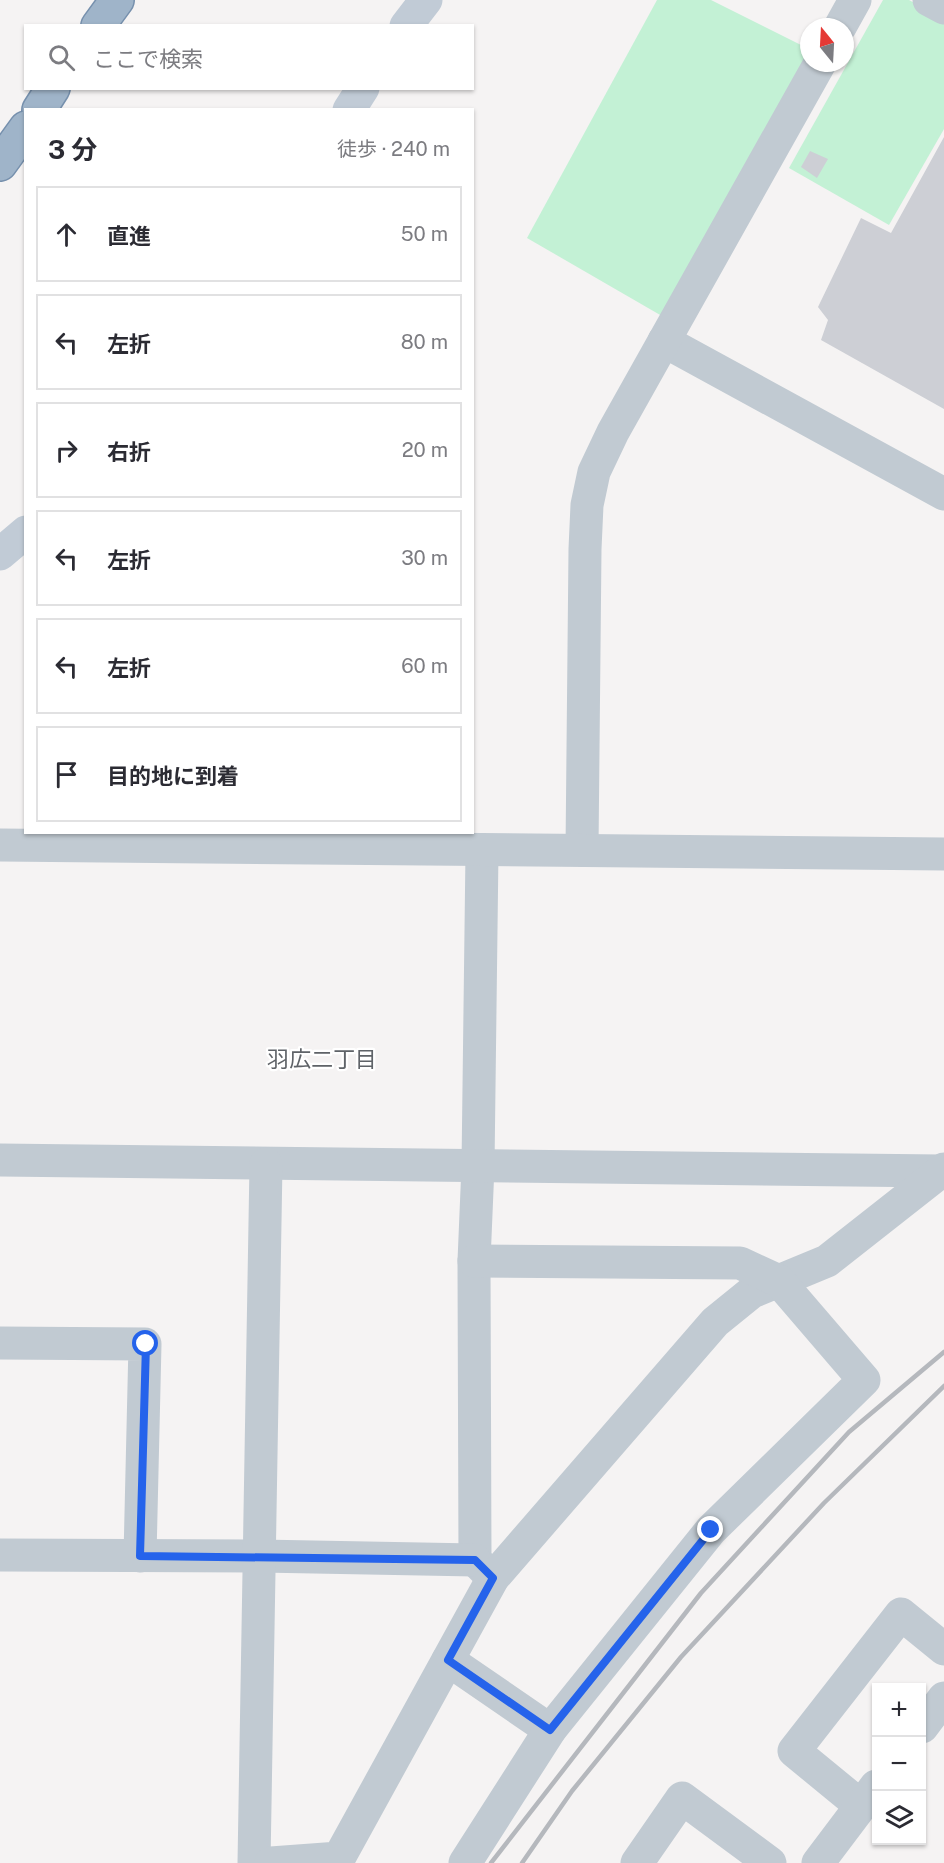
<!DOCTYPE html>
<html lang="ja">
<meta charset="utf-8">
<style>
body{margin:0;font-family:"Public Sans","Noto Sans JP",sans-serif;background:#f2f2f3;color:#2b2b33}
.controls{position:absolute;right:18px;bottom:18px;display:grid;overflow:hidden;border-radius:0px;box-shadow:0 2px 4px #0004}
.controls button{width:54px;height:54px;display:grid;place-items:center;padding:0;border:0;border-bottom:2px solid #e1e1e2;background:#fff;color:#2b2b33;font:30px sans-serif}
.compass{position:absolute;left:800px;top:18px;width:54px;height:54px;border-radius:50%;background:#fff;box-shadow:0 2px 4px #0004;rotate:342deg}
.stop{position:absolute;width:18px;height:18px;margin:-14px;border:4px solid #2563eb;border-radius:50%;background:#fff}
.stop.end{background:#2563eb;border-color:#fff;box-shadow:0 2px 6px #0008}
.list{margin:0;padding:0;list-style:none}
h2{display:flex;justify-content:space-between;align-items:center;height:78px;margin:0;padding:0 24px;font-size:26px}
h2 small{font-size:20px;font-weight:400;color:#7c7c81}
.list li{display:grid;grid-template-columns:39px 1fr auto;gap:18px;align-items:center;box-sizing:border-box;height:96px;margin:0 12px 12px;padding:0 12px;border:2px solid #e1e1e2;border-radius:0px}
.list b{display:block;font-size:22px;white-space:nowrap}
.list em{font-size:20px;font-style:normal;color:#7c7c81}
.icon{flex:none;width:33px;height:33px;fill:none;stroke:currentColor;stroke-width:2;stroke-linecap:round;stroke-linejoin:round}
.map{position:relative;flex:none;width:944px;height:1863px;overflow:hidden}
.search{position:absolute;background:#fff;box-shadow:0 2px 4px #0004;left:24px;top:24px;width:450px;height:66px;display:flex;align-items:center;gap:15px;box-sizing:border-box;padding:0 21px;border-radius:0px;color:#7c7c81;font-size:22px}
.panel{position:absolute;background:#fff;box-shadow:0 2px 4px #0004;left:24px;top:108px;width:450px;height:726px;border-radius:0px}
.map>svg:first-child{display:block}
.green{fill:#c3f1d5}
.building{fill:#cdcfd5}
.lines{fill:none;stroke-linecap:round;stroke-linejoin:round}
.trunk-casing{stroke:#7690ad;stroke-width:36}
.minor{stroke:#c1cad2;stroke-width:33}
.tertiary{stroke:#c1cad2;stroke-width:33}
.secondary{stroke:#c1cbd6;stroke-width:33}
.trunk{stroke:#9fb4c9;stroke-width:33}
.rail{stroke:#b5b8bd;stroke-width:4.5}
.route{stroke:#2563eb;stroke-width:8}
.labels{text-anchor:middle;stroke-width:4.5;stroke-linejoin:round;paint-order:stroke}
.neighbourhood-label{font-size:22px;fill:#5f6368;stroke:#fff}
</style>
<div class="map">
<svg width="944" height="1863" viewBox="0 0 944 1863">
<rect width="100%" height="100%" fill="#f5f3f3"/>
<g class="green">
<path d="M657,0H711L809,49V63L674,323L527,238Z"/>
<path d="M883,0H909L944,19V129L889,225L789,168Z"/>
</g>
<g class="building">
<path d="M944,137V409L821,340L828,320L818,307L861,218L891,233Z"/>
<path d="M810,151L828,159L817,178L801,167Z"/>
</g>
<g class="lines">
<defs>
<g id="trunk">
<path d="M98,26L117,0"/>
<path d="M39,110L53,88"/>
<path d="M0,164L26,128"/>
</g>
</defs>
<use href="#trunk" class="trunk-casing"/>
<g class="minor">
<path d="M929,0L944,8"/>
<path d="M840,27L855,0"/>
<path d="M664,341L944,494"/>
<path d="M582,850L585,549L587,505L594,472L613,432L820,63"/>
<path d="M482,851L478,1166L474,1261L475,1560L493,1578"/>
<path d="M0,1160L941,1171"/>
<path d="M0,1343L145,1344L140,1556"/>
<path d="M0,1555L260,1556L475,1560"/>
<path d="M448,1660L550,1730"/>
<path d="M922,1727L944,1698"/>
<path d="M861,1806L794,1751L901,1614L944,1649"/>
<path d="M254,1863L266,1164"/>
<path d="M271,1863L339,1858L493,1578L715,1322L752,1292L827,1261L944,1169"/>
<path d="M465,1863L550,1730L711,1530L864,1380L779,1281L740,1263L474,1261"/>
<path d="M637,1863L682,1798L770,1863"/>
<path d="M818,1863L876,1786"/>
</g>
<path class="tertiary" d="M0,845L944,854"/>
<g class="secondary">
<path d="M406,26L426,0"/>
<path d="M349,110L363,88"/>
<path d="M0,554L26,532"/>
</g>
<use href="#trunk" class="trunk"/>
<g class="rail">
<path d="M491,1863L701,1593L849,1432L944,1352"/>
<path d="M522,1863L572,1791L681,1657L824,1503L944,1386"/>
</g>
</g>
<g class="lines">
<path class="route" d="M146,1344L140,1556L475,1560L493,1578L448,1660L550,1730L711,1530"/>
</g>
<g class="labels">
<g class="neighbourhood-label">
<text x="322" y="1067">羽広二丁目</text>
</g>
</g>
</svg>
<div class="controls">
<button>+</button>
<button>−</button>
<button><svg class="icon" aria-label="layers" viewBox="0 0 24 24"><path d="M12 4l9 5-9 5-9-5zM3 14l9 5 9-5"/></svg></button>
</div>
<svg class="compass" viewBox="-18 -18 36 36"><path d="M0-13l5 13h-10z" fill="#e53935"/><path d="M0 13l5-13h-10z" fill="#7c7c81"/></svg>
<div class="stop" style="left:146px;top:1344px"></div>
<div class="stop end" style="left:711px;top:1530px"></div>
<div class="search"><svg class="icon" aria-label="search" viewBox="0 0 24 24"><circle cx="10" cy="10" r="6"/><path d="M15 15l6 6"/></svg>ここで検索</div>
<section class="panel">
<h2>3 分<small>徒歩 · 240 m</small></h2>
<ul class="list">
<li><svg class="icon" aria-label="ahead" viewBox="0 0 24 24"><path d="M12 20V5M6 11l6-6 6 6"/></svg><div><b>直進</b></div><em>50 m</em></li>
<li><svg class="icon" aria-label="left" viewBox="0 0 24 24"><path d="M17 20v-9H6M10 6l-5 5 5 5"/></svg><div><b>左折</b></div><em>80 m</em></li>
<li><svg class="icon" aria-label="right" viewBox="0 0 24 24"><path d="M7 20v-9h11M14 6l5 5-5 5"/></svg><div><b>右折</b></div><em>20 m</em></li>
<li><svg class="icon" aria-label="left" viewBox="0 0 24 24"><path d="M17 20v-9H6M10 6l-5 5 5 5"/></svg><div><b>左折</b></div><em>30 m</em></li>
<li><svg class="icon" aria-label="left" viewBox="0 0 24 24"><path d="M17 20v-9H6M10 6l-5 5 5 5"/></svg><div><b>左折</b></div><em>60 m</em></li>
<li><svg class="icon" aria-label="arrive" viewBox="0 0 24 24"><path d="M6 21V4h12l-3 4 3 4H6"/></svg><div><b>目的地に到着</b></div></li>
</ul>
</section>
</div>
